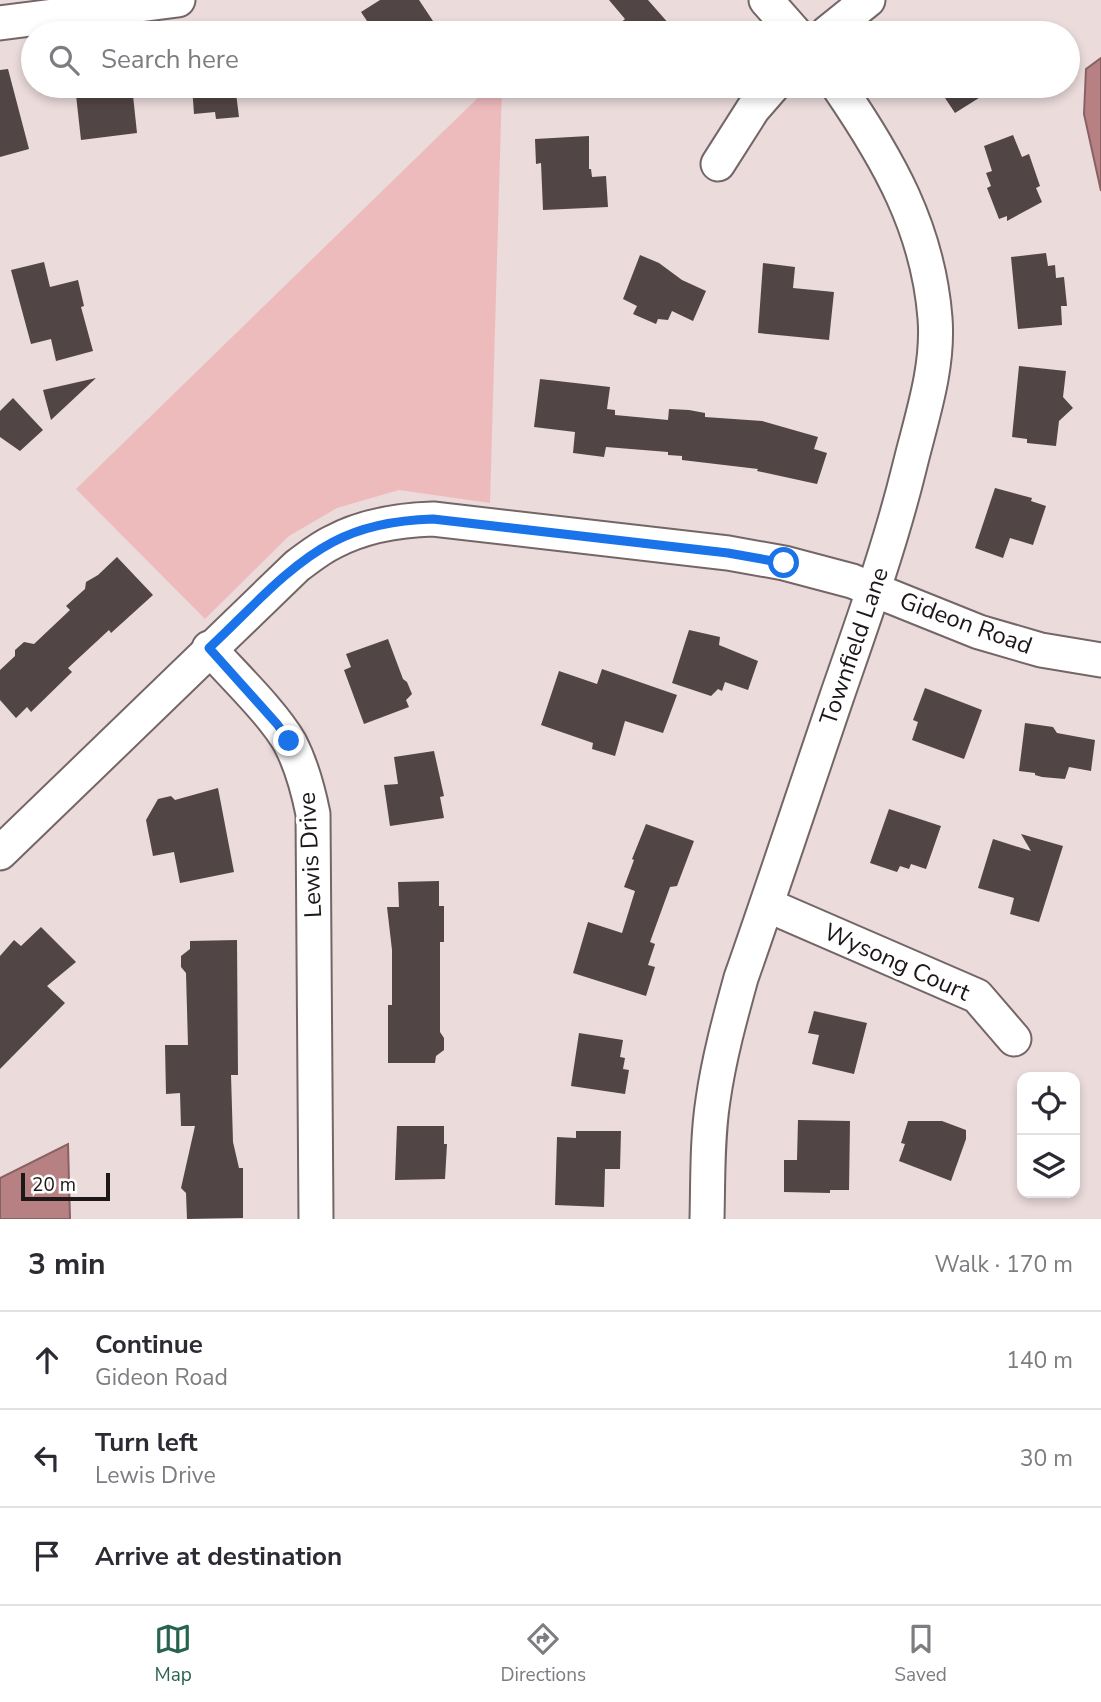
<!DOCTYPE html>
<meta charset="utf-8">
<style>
body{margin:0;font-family:"Nunito Sans",sans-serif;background:#f2f2f3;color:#2b2b33}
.controls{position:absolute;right:21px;bottom:21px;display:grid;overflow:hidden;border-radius:14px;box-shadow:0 4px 10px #0003}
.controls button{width:63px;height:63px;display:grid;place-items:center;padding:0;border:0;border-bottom:2px solid #e1e1e2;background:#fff;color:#2b2b33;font:35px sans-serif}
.scale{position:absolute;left:21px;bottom:18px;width:89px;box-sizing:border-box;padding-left:7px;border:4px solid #1d1717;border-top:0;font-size:19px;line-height:24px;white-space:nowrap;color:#1d1717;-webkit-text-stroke:5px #fff;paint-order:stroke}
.stop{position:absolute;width:21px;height:21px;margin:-16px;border:5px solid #1a73e8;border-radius:50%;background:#fff}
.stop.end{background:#1a73e8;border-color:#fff;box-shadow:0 2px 7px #0008}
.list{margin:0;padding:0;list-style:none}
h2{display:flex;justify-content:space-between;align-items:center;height:91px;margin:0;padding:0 28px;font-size:30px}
h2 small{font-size:23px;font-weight:400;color:#7c7c81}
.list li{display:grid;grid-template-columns:46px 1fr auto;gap:21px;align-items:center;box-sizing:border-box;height:98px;padding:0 28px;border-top:2px solid #e1e1e2}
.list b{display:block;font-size:26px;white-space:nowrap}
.list p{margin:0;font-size:23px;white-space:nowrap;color:#7c7c81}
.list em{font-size:23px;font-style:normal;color:#7c7c81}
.icon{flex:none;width:38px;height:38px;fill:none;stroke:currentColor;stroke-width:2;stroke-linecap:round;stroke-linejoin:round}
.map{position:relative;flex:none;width:1101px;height:1219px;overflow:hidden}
.search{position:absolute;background:#fff;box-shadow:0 4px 10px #0003;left:21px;right:21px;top:21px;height:77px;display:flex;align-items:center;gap:18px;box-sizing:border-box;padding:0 24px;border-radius:38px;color:#7c7c81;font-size:26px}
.sheet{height:385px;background:#fff}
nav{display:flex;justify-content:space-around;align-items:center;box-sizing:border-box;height:98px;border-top:2px solid #e1e1e2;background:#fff;font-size:19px;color:#7c7c81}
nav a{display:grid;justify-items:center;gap:4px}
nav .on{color:#27634d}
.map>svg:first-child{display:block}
.green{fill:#eebbbd}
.water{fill:#b78183;stroke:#896163;stroke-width:2}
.building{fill:#514545}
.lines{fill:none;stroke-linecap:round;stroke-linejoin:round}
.minor-casing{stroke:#746667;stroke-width:37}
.minor{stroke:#fff;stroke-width:33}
.route{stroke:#1a73e8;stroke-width:9}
.labels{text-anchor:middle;stroke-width:7;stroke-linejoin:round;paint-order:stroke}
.street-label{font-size:24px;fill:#1d1717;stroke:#fff}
</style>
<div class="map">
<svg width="1101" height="1219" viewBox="0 0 1101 1219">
<rect width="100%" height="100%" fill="#ebdbdb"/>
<path class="green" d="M490,86H502L490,503L399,490L337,508L289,536L205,619L76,489Z"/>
<g class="water">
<path d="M1101,58V191L1084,114L1086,69Z"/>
<path d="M68,1144L70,1219H0V1178Z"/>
</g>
<g class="building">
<path d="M380,0H419L441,33H375L361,12Z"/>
<path d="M609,0H648L677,33H609L625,19Z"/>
<path d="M8,69L29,149L0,157V70Z"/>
<path d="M75,86H132L137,133L81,140Z"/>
<path d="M192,86H227L228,93H236L239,117L216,119L215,112L194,114Z"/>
<path d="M937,86H998L955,113Z"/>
<path d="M1013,135L1022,157L1029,154L1040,186L1036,188L1042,202L1007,221V216L999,219L987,188L991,186L986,173L992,171L984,146Z"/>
<path d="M589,136V169H591L592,177L606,176L608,207L543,210L541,163L536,164L535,139Z"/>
<path d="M1046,253L1048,266L1055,265L1056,278L1064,277L1067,306H1061L1062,325L1018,329L1011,257Z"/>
<path d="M640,255L659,263L682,280L706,291L693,321L672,311L668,320L658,319L656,324L633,314L637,306L623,299Z"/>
<path d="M44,262L50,287L78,280L84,306L81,307L93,351L56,361L51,339L31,344L11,270Z"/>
<path d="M763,263L795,267L793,288L834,292L829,340L758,333Z"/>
<path d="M1019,366L1066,371L1063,397L1073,408L1059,421L1056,446L1027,443V439L1012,437Z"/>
<path d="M96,378L51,420L43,390Z"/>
<path d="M540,379L610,387L607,409L615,410V415L668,420L669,409L689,410L705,413V417L762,421L818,437L814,449L827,453L817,484L757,471L758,469L682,460V456L668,455V452L606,447L604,457L573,453L575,432L534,427Z"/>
<path d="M13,398L43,430L20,451L0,437V411Z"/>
<path d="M995,488L1032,498L1031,501L1046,506L1033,545L1010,538L1003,558L975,548Z"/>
<path d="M117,557L153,595L111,633L109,630L68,668L72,672L31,712L27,707L16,718L0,700V670L15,656V650L24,642L34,644L70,610L66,606L85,589L86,582L98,575Z"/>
<path d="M689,630L720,637L719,645L758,661L748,690L725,682L722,691L718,689L711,696L672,683Z"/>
<path d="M388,639L403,679L407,682L412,694L406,700L409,707L364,724L344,670L351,667L346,654Z"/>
<path d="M602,669L677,695L663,733L625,721L615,756L592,749L593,743L541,725L559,671L597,684Z"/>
<path d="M925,688L982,710L964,759L912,740L918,722L913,720Z"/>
<path d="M1025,723L1053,727L1057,733L1095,740L1091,771L1069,767L1065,779L1042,777L1035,775V773L1019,771Z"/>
<path d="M434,751L444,796L440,797L444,818L390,826L384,785L398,784L394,757Z"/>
<path d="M218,788L234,872L180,883L174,852L153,856L146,820L158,799L171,796L175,800Z"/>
<path d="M889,809L941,826L926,869L911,864L909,869L900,866L897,872L870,863Z"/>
<path d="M646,824L694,841L677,886L670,887L650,942L655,944L648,965L655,967L646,996L573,973L588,922L622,933L635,891L624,887L634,860L632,859Z"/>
<path d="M1021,834L1063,846L1039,922L1010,914L1014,898L978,888L993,839L1031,851Z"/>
<path d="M439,881V906H444V942H440V1032L444,1038V1050L436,1056L435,1063H388V1005H392V950L387,907H399L398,882Z"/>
<path d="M41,927L76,962L47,986L65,1003L0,1069V956L14,940L21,946Z"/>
<path d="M237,940L238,1075H231L233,1142L239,1168H243V1218L187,1219L186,1193L181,1188L195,1126H181L180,1093L166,1094L165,1045H188L186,973L181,967V956L190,949V941Z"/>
<path d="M814,1011L867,1023L854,1074L812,1064L819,1035L808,1033Z"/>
<path d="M579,1033L623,1040L620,1057L625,1058L623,1069L629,1070L625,1094L571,1086Z"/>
<path d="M798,1120L850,1121L849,1190H830V1193L784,1192V1160H797Z"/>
<path d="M908,1121H942L966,1130V1139L951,1181L899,1161L905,1144L901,1143Z"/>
<path d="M397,1126H444V1144H447L445,1179L395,1180Z"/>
<path d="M576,1131H621L620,1169H605L604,1207L555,1205L557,1137L576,1138Z"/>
</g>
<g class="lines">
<defs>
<g id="minor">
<path d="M766,0L795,33"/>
<path d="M0,23L178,0"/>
<path d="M827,33L868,0"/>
<path d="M718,164L753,109L773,86"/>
<path d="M209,648C233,675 273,713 290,743C302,766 308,789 313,814L316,1219"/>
<path d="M0,853L297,566C308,558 320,548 333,542C363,526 399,520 433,519L728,553L784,563L852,581L979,632L1041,650L1101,660"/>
<path d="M767,905L977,996L1014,1039"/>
<path d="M707,1219C708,1179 707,1139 713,1100C719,1058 730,1018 741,978C774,884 805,790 837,696C863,621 890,546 909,469C921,419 939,369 935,318C928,228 888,159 838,86"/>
</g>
</defs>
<use href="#minor" class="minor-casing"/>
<use href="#minor" class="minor"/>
</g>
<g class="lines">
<path class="route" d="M289,741L277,724L209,648C247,613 287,566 333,542C363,526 399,520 433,519L728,553L784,563"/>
</g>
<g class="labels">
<g class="street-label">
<text transform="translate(966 623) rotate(20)" y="8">Gideon Road</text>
<text transform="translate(854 646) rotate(-71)" y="8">Townfield Lane</text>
<text transform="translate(310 855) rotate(-93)" y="8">Lewis Drive</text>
<text transform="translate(897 962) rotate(24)" y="8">Wysong Court</text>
</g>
</g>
</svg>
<div class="controls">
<button><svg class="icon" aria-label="locate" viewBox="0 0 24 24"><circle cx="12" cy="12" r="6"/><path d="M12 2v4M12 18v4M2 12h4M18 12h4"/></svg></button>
<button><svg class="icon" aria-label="layers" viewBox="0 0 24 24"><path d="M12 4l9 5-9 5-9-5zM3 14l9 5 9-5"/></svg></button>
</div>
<div class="scale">20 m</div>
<div class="stop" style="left:784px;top:563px"></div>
<div class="stop end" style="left:289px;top:741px"></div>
<div class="search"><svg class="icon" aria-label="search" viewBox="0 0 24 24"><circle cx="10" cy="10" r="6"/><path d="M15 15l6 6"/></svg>Search here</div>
</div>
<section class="sheet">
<h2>3 min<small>Walk · 170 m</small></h2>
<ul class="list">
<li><svg class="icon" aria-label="ahead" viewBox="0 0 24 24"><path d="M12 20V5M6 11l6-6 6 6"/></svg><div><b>Continue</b><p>Gideon Road</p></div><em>140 m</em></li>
<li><svg class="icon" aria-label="left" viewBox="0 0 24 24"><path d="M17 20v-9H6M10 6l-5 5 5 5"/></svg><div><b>Turn left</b><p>Lewis Drive</p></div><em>30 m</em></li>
<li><svg class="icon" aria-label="arrive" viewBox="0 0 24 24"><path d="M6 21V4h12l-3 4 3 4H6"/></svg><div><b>Arrive at destination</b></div></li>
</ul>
</section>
<nav>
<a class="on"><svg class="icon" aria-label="map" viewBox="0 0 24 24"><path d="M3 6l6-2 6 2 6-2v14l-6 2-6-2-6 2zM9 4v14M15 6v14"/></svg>Map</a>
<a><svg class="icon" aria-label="directions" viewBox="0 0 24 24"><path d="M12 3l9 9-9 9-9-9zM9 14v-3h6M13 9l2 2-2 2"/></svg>Directions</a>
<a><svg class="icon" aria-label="saved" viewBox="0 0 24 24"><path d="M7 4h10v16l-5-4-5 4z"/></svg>Saved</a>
</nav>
